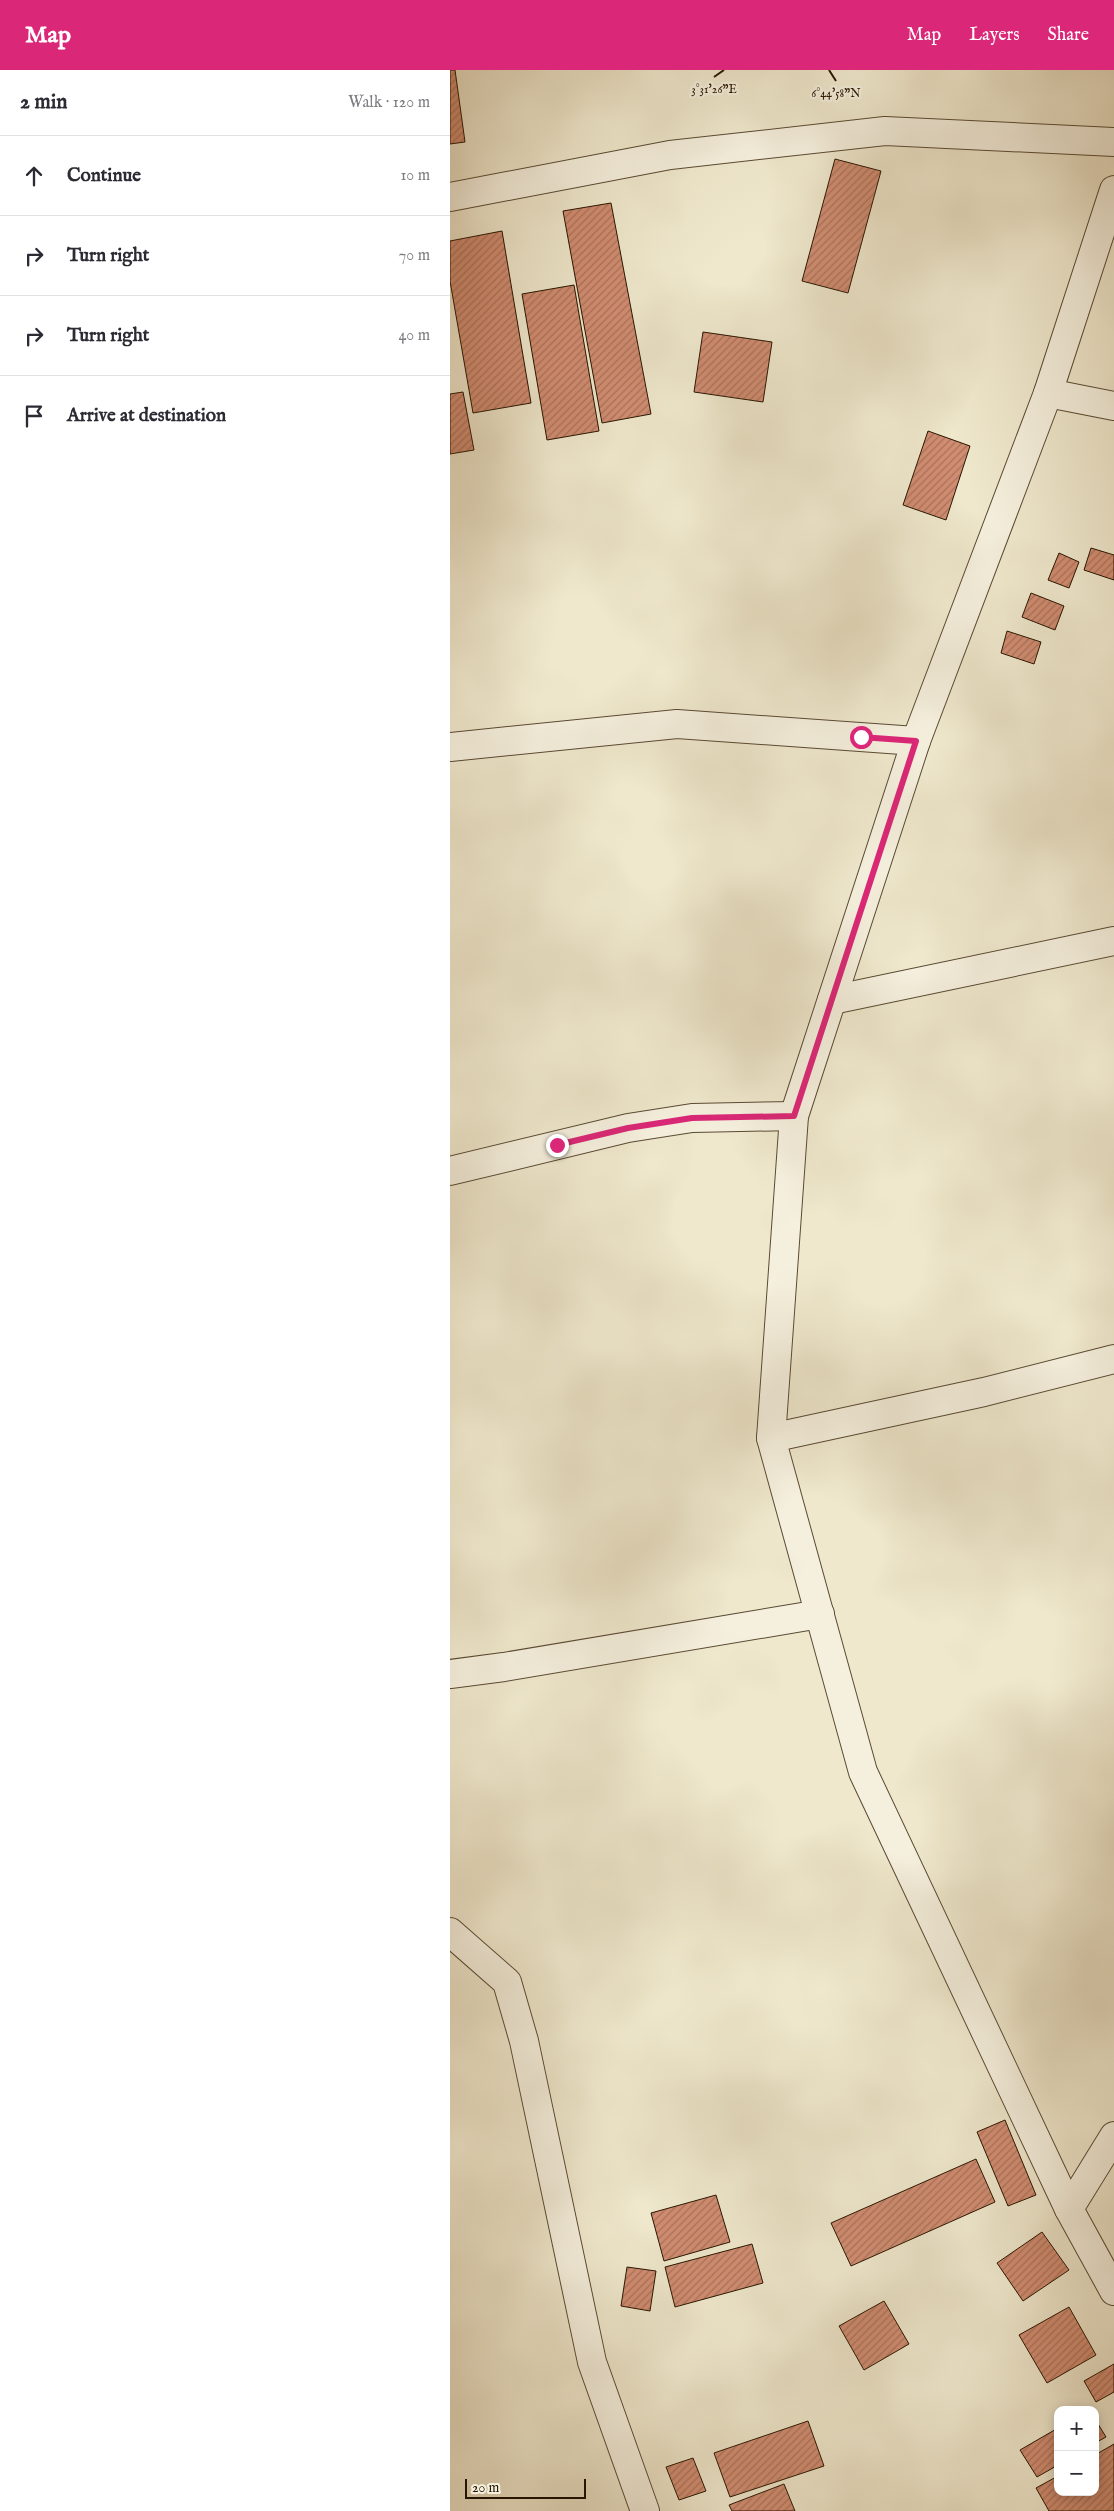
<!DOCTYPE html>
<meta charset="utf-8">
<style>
body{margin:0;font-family:"IM FELL English",serif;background:#f2f2f3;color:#2b2b33}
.controls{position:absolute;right:15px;bottom:15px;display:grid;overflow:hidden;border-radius:10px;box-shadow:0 2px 12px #0003}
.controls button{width:45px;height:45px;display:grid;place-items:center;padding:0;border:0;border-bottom:1px solid #e1e1e2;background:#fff;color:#2b2b33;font:25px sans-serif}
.scale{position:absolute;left:15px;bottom:12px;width:121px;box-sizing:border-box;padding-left:5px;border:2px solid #281500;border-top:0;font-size:14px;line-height:18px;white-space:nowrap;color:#281500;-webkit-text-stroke:4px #f5f0de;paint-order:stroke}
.stop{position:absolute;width:15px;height:15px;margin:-11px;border:4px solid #db2777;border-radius:50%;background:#fff}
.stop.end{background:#db2777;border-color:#fff;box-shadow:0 1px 5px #0008}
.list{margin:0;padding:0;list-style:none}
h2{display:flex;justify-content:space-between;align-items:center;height:65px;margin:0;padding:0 20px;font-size:21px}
h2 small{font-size:16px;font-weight:400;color:#7c7c81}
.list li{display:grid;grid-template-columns:32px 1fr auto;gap:15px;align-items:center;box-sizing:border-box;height:80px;padding:0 20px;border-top:1px solid #e1e1e2}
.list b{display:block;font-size:19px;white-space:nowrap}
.list em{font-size:16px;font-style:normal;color:#7c7c81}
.icon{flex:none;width:28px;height:28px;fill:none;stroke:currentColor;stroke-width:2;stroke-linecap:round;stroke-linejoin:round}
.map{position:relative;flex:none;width:664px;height:2441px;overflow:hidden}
header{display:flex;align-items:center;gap:30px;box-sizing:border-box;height:70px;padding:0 25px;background:#db2777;color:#fff}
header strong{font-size:24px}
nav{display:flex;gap:28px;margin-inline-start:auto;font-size:18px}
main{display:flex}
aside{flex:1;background:#fff}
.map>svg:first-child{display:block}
.building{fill:url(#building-hatch);stroke:#281500}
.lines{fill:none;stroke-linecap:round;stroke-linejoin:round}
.minor-casing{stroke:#5a4a33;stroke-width:30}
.minor{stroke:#f5f0de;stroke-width:28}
.route{stroke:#db2777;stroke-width:6}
.ticks{fill:none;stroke:#281500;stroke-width:2}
.ticks-label{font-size:12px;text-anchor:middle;fill:#281500;stroke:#f5f0de;stroke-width:4.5;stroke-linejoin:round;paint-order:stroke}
</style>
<header>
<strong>Map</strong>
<nav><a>Map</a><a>Layers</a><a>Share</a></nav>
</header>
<main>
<aside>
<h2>2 min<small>Walk · 120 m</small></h2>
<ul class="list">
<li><svg class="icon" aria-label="ahead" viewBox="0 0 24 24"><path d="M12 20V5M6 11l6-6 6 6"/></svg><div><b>Continue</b></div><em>10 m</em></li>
<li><svg class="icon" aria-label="right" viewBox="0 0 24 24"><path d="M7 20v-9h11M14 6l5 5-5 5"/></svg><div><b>Turn right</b></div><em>70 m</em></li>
<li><svg class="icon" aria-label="right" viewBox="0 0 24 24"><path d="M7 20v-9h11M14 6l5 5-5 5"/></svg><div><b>Turn right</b></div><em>40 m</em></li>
<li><svg class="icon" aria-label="arrive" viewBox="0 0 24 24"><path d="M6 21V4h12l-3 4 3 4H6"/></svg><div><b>Arrive at destination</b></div></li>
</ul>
</aside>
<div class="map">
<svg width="664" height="2441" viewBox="0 0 664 2441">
<defs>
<pattern id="building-hatch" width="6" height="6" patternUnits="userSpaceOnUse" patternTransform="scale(1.25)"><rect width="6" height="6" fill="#d18d72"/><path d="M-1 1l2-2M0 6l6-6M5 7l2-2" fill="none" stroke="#aa725b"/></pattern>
</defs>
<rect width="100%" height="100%" fill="#efe8cd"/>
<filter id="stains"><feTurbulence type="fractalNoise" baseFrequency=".004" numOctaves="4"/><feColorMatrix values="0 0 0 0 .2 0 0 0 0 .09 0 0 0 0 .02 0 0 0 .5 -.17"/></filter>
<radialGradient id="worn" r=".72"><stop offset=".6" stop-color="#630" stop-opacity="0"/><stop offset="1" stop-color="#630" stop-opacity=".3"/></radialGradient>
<g class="building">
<path d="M0,0H5L15,72L0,74Z"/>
<path d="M385,89L431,101L398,223L352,211Z"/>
<path d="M161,133L201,344L152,353L113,141Z"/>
<path d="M52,161L81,333L23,343L0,211V171Z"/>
<path d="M124,215L149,361L97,370L72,224Z"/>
<path d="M253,262L322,272L313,332L244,322Z"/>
<path d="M13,322L24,380L0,384V324Z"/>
<path d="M478,361L520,376L496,450L453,435Z"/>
<path d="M641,478L664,485V510L634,500Z"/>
<path d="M609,483L629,492L619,518L598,510Z"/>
<path d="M581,523L614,536L605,560L572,547Z"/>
<path d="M557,561L591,572L584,594L551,583Z"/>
<path d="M555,2050L586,2125L558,2136L527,2062Z"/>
<path d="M526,2089L545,2132L401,2196L381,2153Z"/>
<path d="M266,2125L280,2172L214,2191L201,2143Z"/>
<path d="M592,2162L619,2200L573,2231L547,2193Z"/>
<path d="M302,2174L313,2213L225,2237L215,2197Z"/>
<path d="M177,2197L206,2201L200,2241L171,2236Z"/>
<path d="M434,2231L459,2274L414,2300L389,2256Z"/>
<path d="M619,2237L646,2285L597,2313L569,2265Z"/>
<path d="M664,2294V2322L646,2332L634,2311Z"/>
<path d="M645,2349L656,2367L645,2373Z"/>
<path d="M358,2351L374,2396L280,2427L264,2383Z"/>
<path d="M608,2358V2395L587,2407L570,2380Z"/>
<path d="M664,2374V2441H599L586,2418L608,2406V2422H645V2385Z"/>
<path d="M243,2388L256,2421L229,2430L216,2397Z"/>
<path d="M334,2414L345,2441H282L279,2435Z"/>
</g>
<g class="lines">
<defs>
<g id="minor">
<path d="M664,120L598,323L466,671L344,1046L321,1368L413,1702L619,2139L664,2221"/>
<path d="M0,127L220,85L435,61L664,72"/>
<path d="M598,323L664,336"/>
<path d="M0,677L227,654L466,671"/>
<path d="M382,930L664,871"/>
<path d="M0,1101L178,1058L242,1048L344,1046"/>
<path d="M321,1368L534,1322L664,1289"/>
<path d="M0,1604L54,1597L370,1544"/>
<path d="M0,1862L57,1912L74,1971L142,2292L195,2441"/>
<path d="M619,2139L664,2066"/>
</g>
</defs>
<use href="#minor" class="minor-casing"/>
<use href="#minor" class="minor"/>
</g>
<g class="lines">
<path class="route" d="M107,1075L178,1058L242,1048L344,1046L466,671L411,667"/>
</g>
<path class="ticks" d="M379,0L386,11M264,7L274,0"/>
<g class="ticks-label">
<text x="264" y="23">3°31'26"E</text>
<text x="386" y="27">6°44'58"N</text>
</g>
<rect width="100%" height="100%" filter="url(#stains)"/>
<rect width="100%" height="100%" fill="url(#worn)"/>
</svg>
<div class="controls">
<button>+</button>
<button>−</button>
</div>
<div class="scale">20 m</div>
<div class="stop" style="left:411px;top:667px"></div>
<div class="stop end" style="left:107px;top:1075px"></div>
</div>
</main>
